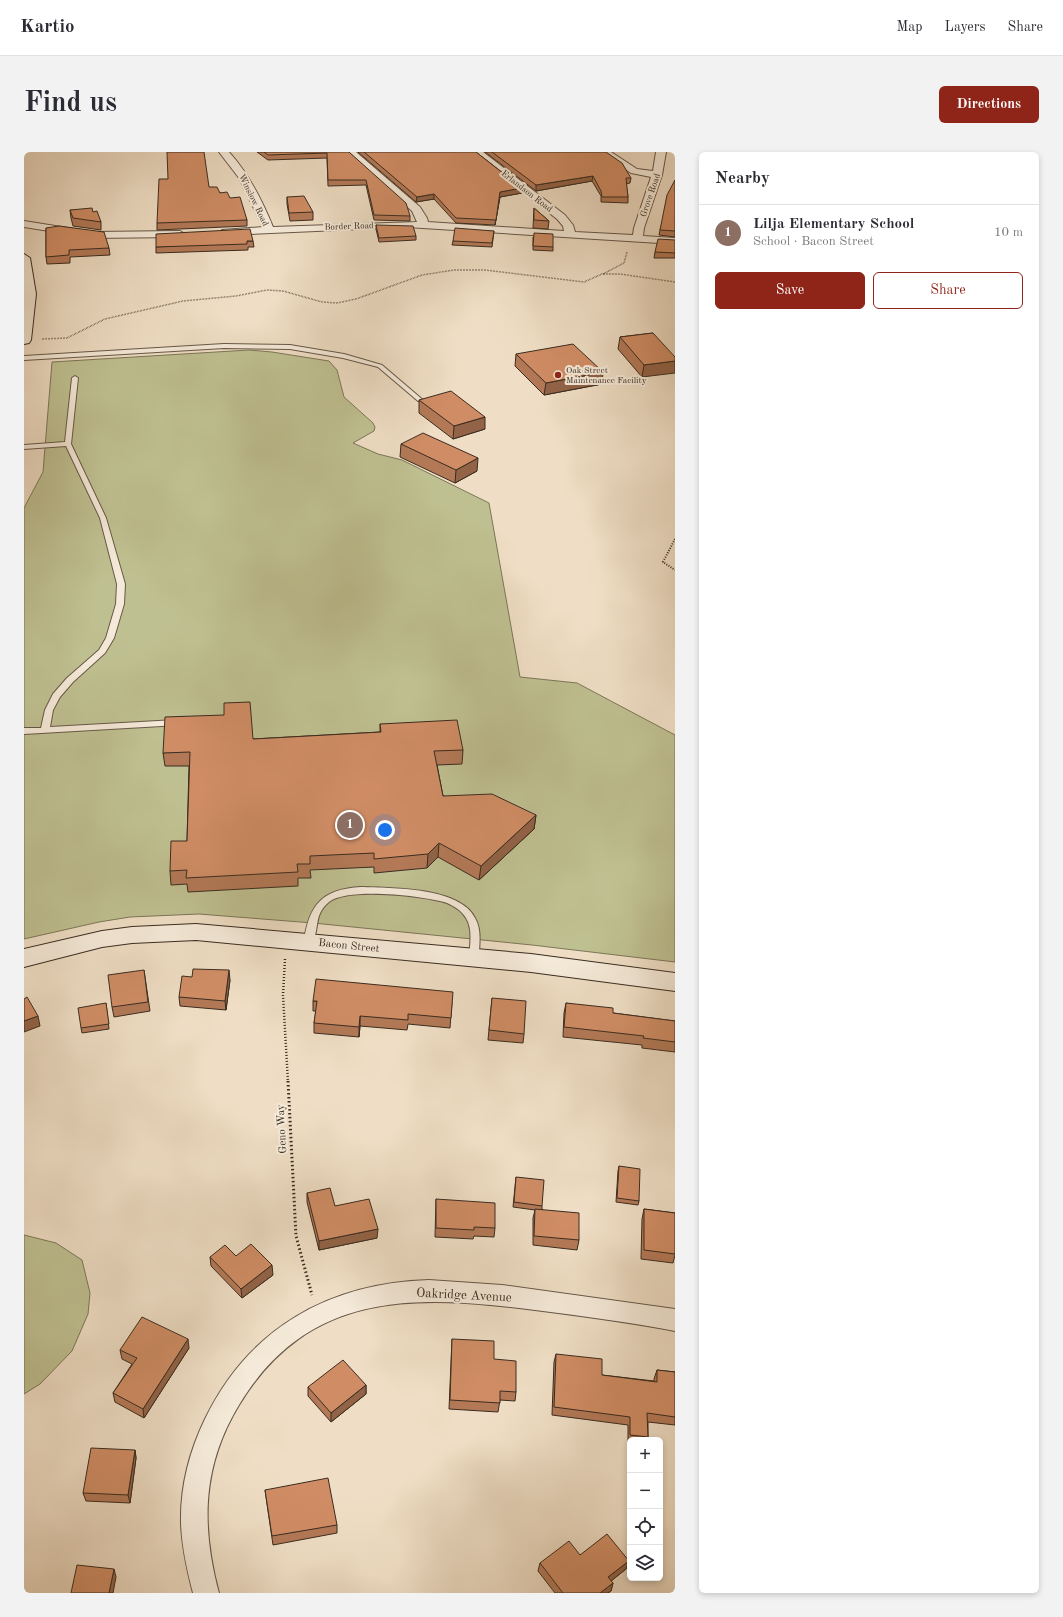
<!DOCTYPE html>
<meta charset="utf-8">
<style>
body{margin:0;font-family:"Old Standard TT",serif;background:#f2f2f3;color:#2b2b33}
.controls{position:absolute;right:12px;bottom:12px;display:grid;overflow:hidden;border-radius:6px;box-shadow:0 2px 6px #0003}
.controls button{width:36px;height:36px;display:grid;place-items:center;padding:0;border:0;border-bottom:1px solid #e1e1e2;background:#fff;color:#2b2b33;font:20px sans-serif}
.you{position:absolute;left:361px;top:678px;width:14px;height:14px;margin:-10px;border:3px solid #fff;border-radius:50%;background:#1a73e8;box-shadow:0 0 0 6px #1a73e833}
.badge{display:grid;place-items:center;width:26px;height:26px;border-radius:50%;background:#8f2418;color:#fff;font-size:13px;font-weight:700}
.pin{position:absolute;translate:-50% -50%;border:2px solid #fff;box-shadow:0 1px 4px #0006}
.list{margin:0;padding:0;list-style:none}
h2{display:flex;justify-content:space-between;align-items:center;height:52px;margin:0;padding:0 16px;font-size:17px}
h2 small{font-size:13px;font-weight:400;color:#7c7c81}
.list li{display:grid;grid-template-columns:26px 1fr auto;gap:12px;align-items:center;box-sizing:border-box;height:56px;padding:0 16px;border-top:1px solid #e1e1e2}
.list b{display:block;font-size:15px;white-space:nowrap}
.list p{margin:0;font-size:13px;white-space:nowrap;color:#7c7c81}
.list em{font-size:13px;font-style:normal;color:#7c7c81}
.actions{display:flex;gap:8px;padding:12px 16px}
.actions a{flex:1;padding:9px 0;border:1px solid #8f2418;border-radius:6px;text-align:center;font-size:14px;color:#8f2418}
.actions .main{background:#8f2418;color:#fff}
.icon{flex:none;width:22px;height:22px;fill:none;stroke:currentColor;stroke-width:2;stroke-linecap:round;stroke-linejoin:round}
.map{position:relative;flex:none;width:651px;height:1441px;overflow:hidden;border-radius:6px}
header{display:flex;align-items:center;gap:24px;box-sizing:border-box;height:56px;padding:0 20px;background:#fff;border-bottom:1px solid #e1e1e2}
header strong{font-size:19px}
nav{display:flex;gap:22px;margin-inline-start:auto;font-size:14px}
.intro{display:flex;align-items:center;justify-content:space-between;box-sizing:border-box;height:96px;padding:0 24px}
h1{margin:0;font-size:28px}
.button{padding:10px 18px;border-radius:6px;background:#8f2418;color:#fff;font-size:14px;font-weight:700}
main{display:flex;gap:24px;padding:0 24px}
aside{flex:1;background:#fff;border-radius:6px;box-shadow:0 2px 6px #0003}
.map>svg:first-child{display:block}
.green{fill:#bfc091;stroke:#7c7658}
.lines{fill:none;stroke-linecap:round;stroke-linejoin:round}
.lane-casing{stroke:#675849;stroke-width:2}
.street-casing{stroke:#675849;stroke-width:2}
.secondary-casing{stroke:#3a2c20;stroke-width:2}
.path-far3{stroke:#3a2c20;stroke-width:1.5;stroke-dasharray:0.5 1;stroke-linecap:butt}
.path-far2{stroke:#3a2c20;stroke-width:2;stroke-dasharray:1 1.5;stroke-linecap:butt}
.path-far1{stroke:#3a2c20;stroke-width:2.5;stroke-dasharray:1 2;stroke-linecap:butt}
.path{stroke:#3a2c20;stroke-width:3;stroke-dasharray:1.5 2.5;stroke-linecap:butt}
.lane{fill:#f5ead9;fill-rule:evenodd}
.street{fill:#f5ead9;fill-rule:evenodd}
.secondary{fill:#f5ead9;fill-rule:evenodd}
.wall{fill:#b37957;stroke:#3a2c20}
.shaded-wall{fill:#926347;stroke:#3a2c20}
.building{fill:#d08d65;stroke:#3a2c20}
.poi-dot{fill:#8f2418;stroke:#f5ead9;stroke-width:1.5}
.labels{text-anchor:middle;stroke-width:4;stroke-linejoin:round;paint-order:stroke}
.far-street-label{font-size:9px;fill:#3a2c20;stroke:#f5ead9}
.far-poi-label{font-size:9px;fill:#3a2c20;stroke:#f5ead9;text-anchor:start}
.street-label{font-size:11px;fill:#3a2c20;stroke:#f5ead9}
.near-street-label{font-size:13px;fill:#3a2c20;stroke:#f5ead9}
</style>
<header>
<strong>Kartio</strong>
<nav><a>Map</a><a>Layers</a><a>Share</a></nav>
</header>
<div class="intro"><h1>Find us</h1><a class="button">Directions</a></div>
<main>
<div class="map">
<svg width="651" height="1441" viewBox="0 0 651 1441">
<rect width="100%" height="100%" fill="#efdec5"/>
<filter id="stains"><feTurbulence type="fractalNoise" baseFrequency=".005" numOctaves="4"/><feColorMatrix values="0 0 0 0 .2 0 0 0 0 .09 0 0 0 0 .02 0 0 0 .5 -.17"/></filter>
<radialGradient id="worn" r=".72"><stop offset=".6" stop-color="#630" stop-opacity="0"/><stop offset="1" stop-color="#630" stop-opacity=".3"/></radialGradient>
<g class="green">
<path d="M225,198L248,200L305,209L313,218L320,245L349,271L351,275L350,279L329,291L354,302L378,308L465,351L496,525L553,531L651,583V810L508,793L289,771L175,762L106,765L75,770L0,787V356L19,320L28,210Z"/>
<path d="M0,1083L32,1091L58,1108L66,1141L64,1162L48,1199L16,1232L0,1242Z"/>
</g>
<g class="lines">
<defs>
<g id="lane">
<path d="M200,192L266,193L320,202L358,213L399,248L394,249L354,215L319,206L266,197L200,196L0,208V204Z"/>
<path d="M51,224L54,226L47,292L82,366L101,432L100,452L90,486L81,501L49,530L36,545L29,558L26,575L152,568L156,571L155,573L0,582V576H17L21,558L29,542L43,526L75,498L82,486L92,452L93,432L76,366L42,294L0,297V293L41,290L48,226Z"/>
<path d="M337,735C367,736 436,735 451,766C458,778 455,792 455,805L453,807H447L445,805C446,793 449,777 442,766C438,759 430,754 423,751C400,744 325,735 305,750C289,763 296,777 288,791H282L280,789C285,752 299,737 337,735Z"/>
</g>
<g id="street">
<path d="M195,0H205C225,22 238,48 249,75L393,70L388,59L321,0H332L396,55L403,66L404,70L540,79L539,74L533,67L448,0H459L541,63L549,73L551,80L609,83L610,76L627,25L607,21L576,0H587L613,17L629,19L632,0H642L638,23L620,76L619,84L651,86V92L383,75L202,83L198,82L197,80L198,78L239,75L215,26Z"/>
<path d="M0,69L69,80L156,79L161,82L156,85L69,86L0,75Z"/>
<path d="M405,1128L478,1133L651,1157V1179C605,1170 558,1164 511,1158C393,1143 285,1137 215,1253C178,1314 177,1374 195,1441H169C163,1418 158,1396 157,1372C156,1336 165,1300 181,1267C225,1176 305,1131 405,1128Z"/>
</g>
<g id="secondary">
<path d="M0,102L6,106L12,142L7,188L5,191L0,192Z"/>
<path d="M172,772L507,802L651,821V839L507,820L172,788L108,791L78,795L0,815V797L78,779L108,775Z"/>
</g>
</defs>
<use href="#lane" class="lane-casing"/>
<use href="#street" class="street-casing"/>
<use href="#secondary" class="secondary-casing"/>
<g class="path-far3">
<path d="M579,122L600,111L603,100"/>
<path d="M18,187L43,186L81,167L159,149L212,144L243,138L259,139L298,150L313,151L332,147L398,123L430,118H461L560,130L578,122H596L651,130"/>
</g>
<path class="path-far2" d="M651,387L639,410L651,418"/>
<path class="path-far1" d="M261,807L259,843L264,930"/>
<path class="path" d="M264,929L272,1084L288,1143"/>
<use href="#lane" class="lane"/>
<use href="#street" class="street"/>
<use href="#secondary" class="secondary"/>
</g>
<g class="wall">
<path d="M233,0H325L386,64V69L350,68L342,33L304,34L303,6L244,8Z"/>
<path d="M334,0H452L498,36V41L476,45L471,73L432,71L410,47L392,50Z"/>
<path d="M461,0H582L607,26L606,31L602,32L604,45V51L577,50V44L568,29L512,39Z"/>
<path d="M651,28V85L635,83L636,78Z"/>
<path d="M185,35L206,46L223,68V74L133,78V71Z"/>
<path d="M263,45L289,60V68L266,69L263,52Z"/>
<path d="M510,56L525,69L524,77L509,76Z"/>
<path d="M46,58L69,60L77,70V78L49,74L47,66Z"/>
<path d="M352,73L392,84V88L355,90L352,77Z"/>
<path d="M22,76L85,96L86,103L46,105V111L23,112L22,105Z"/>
<path d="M470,79L468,95L428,93L429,89Z"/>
<path d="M509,85L529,95V99L509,98Z"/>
<path d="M651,88V106H630L631,100Z"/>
<path d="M229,89L230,95H224V98L132,101V95Z"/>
<path d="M629,181L618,225L594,197L596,185Z"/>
<path d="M492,202L578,232L520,243L491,214Z"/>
<path d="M395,248L461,277L429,287L395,261Z"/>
<path d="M377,292L453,319L431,331L376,305Z"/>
<path d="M356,572L439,598L438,612L413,613L419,644L512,663L510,677L455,728L414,705L403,716L350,721V715L286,718L287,726H274V734L164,740L163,732L147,733L146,719L163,689L165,614H141L139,601L229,587L356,580Z"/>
<path d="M120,818L126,859L90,865L88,855Z"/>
<path d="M206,828L202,858L156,854L155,845Z"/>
<path d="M468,846L500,882L499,891L464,888Z"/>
<path d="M289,849L428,850L426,876L384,872L383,878L336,874L335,885L290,881V871L292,859H289Z"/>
<path d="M82,851L85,877L58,881L57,876Z"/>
<path d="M542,851L589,861L651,869V900L618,896V893L539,885L540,861Z"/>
<path d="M595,1014L615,1049L614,1053L592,1050L594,1019Z"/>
<path d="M492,1025L518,1054V1057L555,1088L553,1098L509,1093V1066L511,1058L489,1055Z"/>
<path d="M283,1041L311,1054L353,1086L295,1098L283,1050Z"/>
<path d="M412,1047L471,1076L470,1085L450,1084L449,1087L411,1085Z"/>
<path d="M620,1057L651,1061V1103L649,1111L617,1107L618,1067Z"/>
<path d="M212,1104L249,1123L218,1146L187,1114L186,1105Z"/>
<path d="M428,1187L470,1207L492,1240L491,1249L476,1248L474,1260L425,1257Z"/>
<path d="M165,1196L120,1266L91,1250L89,1241L108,1212L98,1207L96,1198Z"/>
<path d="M532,1202L578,1223L630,1229V1227L633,1218L651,1220V1273L624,1270V1288H606V1292H604V1273L528,1263L530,1210Z"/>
<path d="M342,1233V1242L307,1270L284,1244V1235Z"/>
<path d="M111,1298L112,1306L106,1351L62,1349L59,1341Z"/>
<path d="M241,1338L313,1373V1381L249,1393Z"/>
<path d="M556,1403L605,1409L602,1417L587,1429L589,1431L587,1439L584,1441H531L514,1419L516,1411Z"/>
</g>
<g class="shaded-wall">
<path d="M569,24L568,29L512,39V33Z"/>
<path d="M498,36V41L476,45L471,73L476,40Z"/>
<path d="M410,42V47L392,50L393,45Z"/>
<path d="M651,209V221L618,225L620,213Z"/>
<path d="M579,220L578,232L520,243L522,231Z"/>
<path d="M461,265V277L429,287L430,274Z"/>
<path d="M454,306L453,319L431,331L432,318Z"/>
<path d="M512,663L510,677L455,728L457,714Z"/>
<path d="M415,691L414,705L403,716L404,702Z"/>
<path d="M205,818L206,828L202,858L201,849Z"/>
<path d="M14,864L16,874L0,880V869Z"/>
<path d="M336,864V874L335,885V875Z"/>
<path d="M354,1077L353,1086L295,1098V1089Z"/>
<path d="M248,1113L249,1123L218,1146L217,1137Z"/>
<path d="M164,1187L165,1196L120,1266L119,1257Z"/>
<path d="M342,1233V1242L307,1270V1261Z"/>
<path d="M111,1298L112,1306L106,1351L104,1343Z"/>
<path d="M605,1409L602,1417L582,1433L584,1425Z"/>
<path d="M90,1417L92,1425L89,1441H85Z"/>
<path d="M589,1431L587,1439L584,1441H576Z"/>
</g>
<g class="building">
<path d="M143,0H180L185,35H193L196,41L203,40L206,46L216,45L223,68L133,71L135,27H144Z"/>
<path d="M240,0H325L382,51L386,64L350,63L342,28H304L303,1L244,3Z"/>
<path d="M340,0H452L498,36L476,40L472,68L432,66L410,42L393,45Z"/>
<path d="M468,0H582L598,11L607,26H602L604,45H578L577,39L569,24L512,33Z"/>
<path d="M651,28V79L636,78L643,43Z"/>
<path d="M280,44L289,60L265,61L263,45Z"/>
<path d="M68,56L69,60L73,59L77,70L49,66L46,58Z"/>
<path d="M510,56L525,69L510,68Z"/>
<path d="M352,73L389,74L392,84L355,86Z"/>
<path d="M35,74L80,80L85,96L45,98V103L22,105V76Z"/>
<path d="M431,76L470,79L468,91L429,89Z"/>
<path d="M226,77L229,89H223V92L132,95V82Z"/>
<path d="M510,81L529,82V95L509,94Z"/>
<path d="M634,87L651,88V101L631,100Z"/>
<path d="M629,181L651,205V209L620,213L596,185Z"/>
<path d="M549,192L579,220L522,231L492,202Z"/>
<path d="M427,239L461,265L430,274L395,248Z"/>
<path d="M399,281L454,306L432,318L377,292Z"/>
<path d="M226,550L229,587L357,580L356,572L433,568L439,598L410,599L419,644L468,642L512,663L457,714L415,691L404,702L350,707V701L286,704V712H273L274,720L162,726L163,718L146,719L147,689H163L166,600L139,601L141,565L200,563V551Z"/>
<path d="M169,817L205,818L201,849L155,845L158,824L168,825Z"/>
<path d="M120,818L124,850L88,855L84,823Z"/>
<path d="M292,827L429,840L427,866L384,862V868L336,864L335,875L290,871L293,849H289Z"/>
<path d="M3,845L14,864L0,869V847Z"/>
<path d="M468,846L502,849L500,882L465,878Z"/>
<path d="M82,851L85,872L57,876L54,856Z"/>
<path d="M542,851L589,856V861L651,869V890L619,886L620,884L540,875Z"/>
<path d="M595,1014L616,1017L615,1049L593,1046Z"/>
<path d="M492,1025L520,1028L518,1054L490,1050Z"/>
<path d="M306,1036L311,1054L345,1047L354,1077L295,1089L283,1041Z"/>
<path d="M412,1047L471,1051V1076L450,1075V1078L412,1076Z"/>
<path d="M511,1057L555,1061V1088L510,1084Z"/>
<path d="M620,1057L651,1061V1102L620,1098Z"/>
<path d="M227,1092L248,1113L217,1137L186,1105L201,1093L212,1104Z"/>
<path d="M118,1165L164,1187L119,1257L89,1241L113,1206L96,1198Z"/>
<path d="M428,1187L470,1189V1207L492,1209V1240L476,1239V1251L426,1248Z"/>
<path d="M532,1202L578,1207V1223L633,1230V1218L651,1220V1265L623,1261L624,1285L606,1283V1265L530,1255Z"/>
<path d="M319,1208L342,1233L307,1261L284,1235Z"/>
<path d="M67,1296L111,1298L104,1343L59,1341Z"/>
<path d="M304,1326L313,1373L248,1384L241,1338Z"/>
<path d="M583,1382L605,1409L584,1425L589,1431L576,1441H539L516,1411L545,1389L556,1403Z"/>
<path d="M53,1413L90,1417L85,1441H47Z"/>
</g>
<circle class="poi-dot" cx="534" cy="223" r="4"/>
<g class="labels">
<g class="far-street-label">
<text transform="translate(503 39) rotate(38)" y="3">Erlandson Road</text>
<text transform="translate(626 43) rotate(-71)" y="3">Grove Road</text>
<text transform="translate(230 48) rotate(64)" y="3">Winslow Road</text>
<text transform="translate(325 74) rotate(-2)" y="3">Border Road</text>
</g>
<g class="far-poi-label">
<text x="542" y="221">Oak Street<tspan x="542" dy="10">Maintenance Facility</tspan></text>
</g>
<g class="street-label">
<text transform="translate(325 793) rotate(6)" y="4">Bacon Street</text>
<text transform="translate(257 977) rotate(-93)" y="4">Geno Way</text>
</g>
<g class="near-street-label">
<text transform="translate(440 1142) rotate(3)" y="5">Oakridge Avenue</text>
</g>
</g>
<rect width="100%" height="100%" filter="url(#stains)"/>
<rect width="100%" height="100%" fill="url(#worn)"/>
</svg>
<div class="controls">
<button>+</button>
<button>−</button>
<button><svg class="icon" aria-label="locate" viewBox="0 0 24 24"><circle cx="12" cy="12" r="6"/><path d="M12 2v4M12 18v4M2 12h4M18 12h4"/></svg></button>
<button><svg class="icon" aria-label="layers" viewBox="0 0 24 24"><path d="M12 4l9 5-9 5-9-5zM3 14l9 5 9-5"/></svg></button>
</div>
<div class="you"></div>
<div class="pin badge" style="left:326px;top:673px;background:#8d6e63">1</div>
</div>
<aside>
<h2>Nearby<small></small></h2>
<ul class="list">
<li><span class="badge" style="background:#8d6e63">1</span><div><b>Lilja Elementary School</b><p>School · Bacon Street</p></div><em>10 m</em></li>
</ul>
<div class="actions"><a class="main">Save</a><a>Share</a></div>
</aside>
</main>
